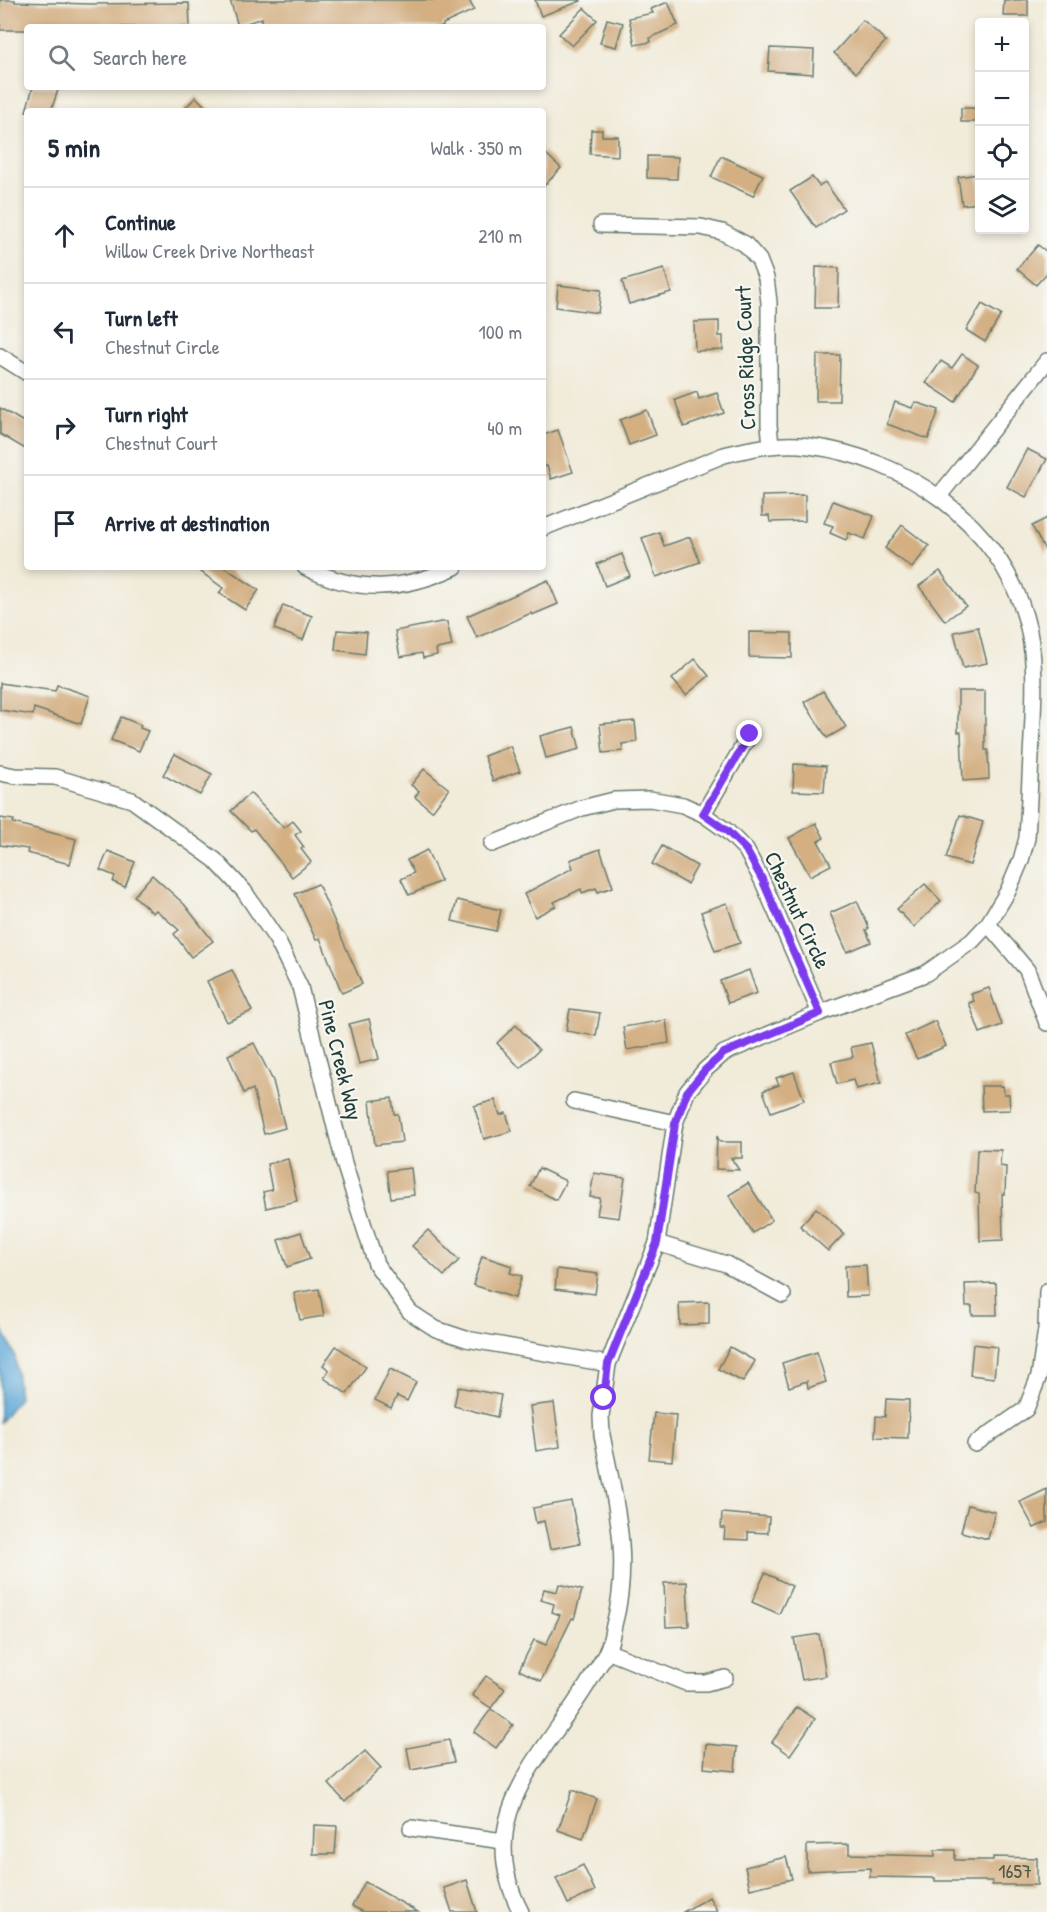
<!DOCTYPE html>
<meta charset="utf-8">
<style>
body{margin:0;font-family:"Patrick Hand",sans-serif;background:#f2f2f3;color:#1f2937}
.controls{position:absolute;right:18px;top:18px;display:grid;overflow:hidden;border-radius:6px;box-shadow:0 3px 9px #0003}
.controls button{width:54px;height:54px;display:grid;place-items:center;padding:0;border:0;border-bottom:2px solid #e0e1e3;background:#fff;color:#1f2937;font:30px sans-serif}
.stop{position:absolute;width:18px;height:18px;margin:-14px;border:4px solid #7c3aed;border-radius:50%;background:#fff}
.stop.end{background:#7c3aed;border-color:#fff;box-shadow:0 2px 6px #0008}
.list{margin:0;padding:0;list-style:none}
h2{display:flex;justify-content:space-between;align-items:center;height:78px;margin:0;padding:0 24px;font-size:26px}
h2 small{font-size:20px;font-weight:400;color:#747a83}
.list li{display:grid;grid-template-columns:39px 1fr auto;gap:18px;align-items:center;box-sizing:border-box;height:96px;padding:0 24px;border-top:2px solid #e0e1e3}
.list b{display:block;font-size:22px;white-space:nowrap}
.list p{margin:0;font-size:20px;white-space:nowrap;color:#747a83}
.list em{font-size:20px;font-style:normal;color:#747a83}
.icon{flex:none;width:33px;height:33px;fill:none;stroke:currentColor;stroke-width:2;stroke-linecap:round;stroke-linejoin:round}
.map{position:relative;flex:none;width:1047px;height:1912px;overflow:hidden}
.search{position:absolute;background:#fff;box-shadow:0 3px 9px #0003;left:24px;top:24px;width:522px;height:66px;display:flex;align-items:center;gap:15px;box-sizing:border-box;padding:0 21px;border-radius:6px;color:#747a83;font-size:22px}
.panel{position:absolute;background:#fff;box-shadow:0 3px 9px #0003;left:24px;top:108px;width:522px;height:462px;border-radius:6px}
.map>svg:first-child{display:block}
.water{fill:#63abda;stroke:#417487;stroke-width:1.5}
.building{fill:#d3af82}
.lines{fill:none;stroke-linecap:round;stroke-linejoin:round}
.minor-casing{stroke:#687a6e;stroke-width:18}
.minor{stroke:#fff;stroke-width:15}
.route{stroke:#7c3aed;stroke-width:8}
.labels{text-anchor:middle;stroke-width:4.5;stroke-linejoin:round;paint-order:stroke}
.number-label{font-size:20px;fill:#4c5a48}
.street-label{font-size:22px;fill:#1f3d34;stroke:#f6f6f2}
</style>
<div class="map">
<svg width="1047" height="1912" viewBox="0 0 1047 1912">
<rect width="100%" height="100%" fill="#f6f6f2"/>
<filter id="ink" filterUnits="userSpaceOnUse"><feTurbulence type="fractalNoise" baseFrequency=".0167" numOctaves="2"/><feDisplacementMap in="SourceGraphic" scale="12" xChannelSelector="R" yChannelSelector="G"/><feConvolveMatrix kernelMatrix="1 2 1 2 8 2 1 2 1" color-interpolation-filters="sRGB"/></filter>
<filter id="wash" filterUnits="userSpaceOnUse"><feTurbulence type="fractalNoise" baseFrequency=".008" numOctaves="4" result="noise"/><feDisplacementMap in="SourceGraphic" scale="24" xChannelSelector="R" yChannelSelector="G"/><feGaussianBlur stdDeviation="1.35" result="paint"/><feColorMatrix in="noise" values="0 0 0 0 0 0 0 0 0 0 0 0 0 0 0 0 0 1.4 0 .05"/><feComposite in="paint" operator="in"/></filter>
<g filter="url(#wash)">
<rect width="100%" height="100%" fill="#f1ebd9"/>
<path class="water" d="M0,1323L15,1356L19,1398L0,1422Z"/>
<g id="blocks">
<g class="building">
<path d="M0,0H15V2L91,4L189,3L190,27H27V30H0Z"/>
<path d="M230,0H469L474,10L443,24V27H290V24L262,25V18L238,26Z"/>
<path d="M535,0H580L581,1L541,16Z"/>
<path d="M1004,0H1028V16H1003Z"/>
<path d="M668,2L678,25L650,38L651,42L635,45L629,18L653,13L651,9Z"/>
<path d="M584,8L597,20L572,46L559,34Z"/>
<path d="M607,19L623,23L616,47L600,43Z"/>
<path d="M863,20L886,41L856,73L834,53Z"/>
<path d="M770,48L814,50L813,74L768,71Z"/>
<path d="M33,87H49L58,90L51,111H26Z"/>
<path d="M196,97L210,111H182Z"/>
<rect x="961" y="108" width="19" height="14"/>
<path d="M591,130H602V136H618V156L590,154Z"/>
<path d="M543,151L561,168L543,187Z"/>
<path d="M647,156L678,157L677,179L647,178Z"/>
<path d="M721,156L763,175L753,196L711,177Z"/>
<path d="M978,174L980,203L962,205L958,177Z"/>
<path d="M812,177L819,186L825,182L844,209L816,228L790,191Z"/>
<path d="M1038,245L1047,252V273L1036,285L1017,269Z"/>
<path d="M816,267L839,268L838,308H815Z"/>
<path d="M664,269L671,292L629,304L622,281Z"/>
<path d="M558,285L601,290L598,313L556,307Z"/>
<path d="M982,304L1001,315L985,342L966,330Z"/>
<path d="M719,321V336H723V350L695,351L694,322Z"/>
<path d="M962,354L978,365L955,402L926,383L941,361L952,368Z"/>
<path d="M817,355H840L839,401H816Z"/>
<path d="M697,392L699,399L717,393L724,413L684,427L675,400Z"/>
<path d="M895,402L912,408L915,402L939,410L928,439L887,424Z"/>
<path d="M0,408L27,424V450L0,434Z"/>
<path d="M647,410L656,435L629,445L620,420Z"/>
<path d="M558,430L573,472L551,479L547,466L543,467V435Z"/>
<path d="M1027,449L1047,459L1026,497L1007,487Z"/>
<path d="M805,495V521L770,522L769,516H762V496Z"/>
<path d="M833,501L874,516L865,539L849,533L846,540L830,533L833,526L824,523Z"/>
<path d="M1047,518V554L1032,526Z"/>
<path d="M902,525L929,546L912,568L885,548Z"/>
<path d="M659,532L664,546L690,537L700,562L656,577L642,538Z"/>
<path d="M622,554L630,576L605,586L597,564Z"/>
<path d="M194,567H224L259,590L245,610L219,593L223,588Z"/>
<path d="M940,571L966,606L945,621L919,586Z"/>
<path d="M548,580L558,604L532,615L531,613L477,638L467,616Z"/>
<path d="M283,605L312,616L303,640L274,629Z"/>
<path d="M441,622H447L452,646L436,649L437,655L423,658L422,653L400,657L395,631Z"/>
<path d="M978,627L987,663L963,668L954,632Z"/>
<path d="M337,630L367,632L365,654L335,650Z"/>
<path d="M749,632L792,633V658L749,657Z"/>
<path d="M695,659L709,676L686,695L672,679Z"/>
<path d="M0,683L55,691L57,685L90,696L81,724L34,708L33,715L0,710Z"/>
<path d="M823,691L846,727L827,738L804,702Z"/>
<path d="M958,691H985V750H988L989,779L963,781L961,732H958Z"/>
<path d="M121,717L141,725L140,728L148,731L139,751L111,740Z"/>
<path d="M635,721L637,742L622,744L623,751L603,753L600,724Z"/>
<path d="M574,727L580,749L546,758L540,736Z"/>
<path d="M510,746L520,771L493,781L484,756Z"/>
<path d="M175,754L212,774L200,795L163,775Z"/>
<path d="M794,764L826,766L824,792L793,791Z"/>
<path d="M424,769L449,789L432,811L415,797L419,791L411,785Z"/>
<path d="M250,793L284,828L293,821L301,831L295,835L304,847L301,849L311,862L292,877L254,829L251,831L231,811Z"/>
<path d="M960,815L983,822L970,865L946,858Z"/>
<path d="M0,818L14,820L13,823L76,839L70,864L27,853L28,849L0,845Z"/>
<path d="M816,823L824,838L818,841L831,865L810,876L789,838Z"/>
<path d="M662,846L697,866L687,884L652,864Z"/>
<path d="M600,849L613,887L598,892L596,888L582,893L581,889L554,902L556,906L535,917L524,894L573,868L570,860Z"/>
<path d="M427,850L441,881L409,895L401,879L414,873L407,860Z"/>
<path d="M108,851L135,862L125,887L113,882L115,876L100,870Z"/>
<path d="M152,875L184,904L213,941L191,957L174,934L179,930L156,910L153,913L134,896Z"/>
<path d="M318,884L362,984L342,993L320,938L316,940L295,894Z"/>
<path d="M925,884L941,901L914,927L897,909Z"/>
<path d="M457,900L501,910L496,931L452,921Z"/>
<path d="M857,901L869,928L866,930L871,942L847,952L830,913Z"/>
<path d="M727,903L740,943L715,951L701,912Z"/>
<path d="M232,970L252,1011L227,1022L207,981Z"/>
<path d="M749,970L757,993L728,1003L720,981Z"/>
<path d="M989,988L1002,1025L980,1033L969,1003L974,1001L971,994Z"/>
<path d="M570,1009L600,1013L596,1036L566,1031Z"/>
<path d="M369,1019L379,1059L359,1064L349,1024Z"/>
<path d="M666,1020L669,1043L627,1050L623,1027Z"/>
<path d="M935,1021L946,1046L917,1059L905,1035Z"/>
<path d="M516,1025L539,1050L520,1068L497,1043Z"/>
<path d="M254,1043L273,1081L285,1128L264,1134L253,1089L244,1093L228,1055Z"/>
<path d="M871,1043L881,1083L856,1089L853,1080L837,1084L831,1062L853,1057L851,1047Z"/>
<path d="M794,1072L804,1100L771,1112L763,1091L779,1085L776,1078Z"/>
<path d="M981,1086H1003L1004,1094H1009L1010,1110L982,1111Z"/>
<path d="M392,1098L394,1114H398L402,1142L375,1145L370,1101Z"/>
<path d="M495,1100L500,1115L506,1113L512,1131L484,1139L474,1106Z"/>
<path d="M717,1136L720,1142H742V1158H731L739,1170L716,1169Z"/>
<path d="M977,1149L1001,1150L1000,1166L1006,1167L1005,1194H1002L1003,1240L980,1241L979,1194L975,1193Z"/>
<path d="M288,1159L297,1201L266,1208L263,1192L272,1190L267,1164Z"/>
<path d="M411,1168L414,1195L391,1198L387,1171Z"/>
<path d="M539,1168L566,1181L556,1200L530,1186Z"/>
<path d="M594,1173L625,1178L619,1218L597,1215L600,1198L590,1197Z"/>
<path d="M748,1183L772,1220L753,1233L729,1195Z"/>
<path d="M816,1208L844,1234L828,1251L800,1226Z"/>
<path d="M428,1230L459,1260L444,1276L412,1246Z"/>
<path d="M301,1232L310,1259L287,1267L278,1240Z"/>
<path d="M482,1256L512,1266L510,1273L522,1276L515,1298L473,1285Z"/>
<path d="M866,1265L868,1296L846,1297L845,1266Z"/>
<path d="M557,1269L598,1274L595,1294L555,1289Z"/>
<path d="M996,1283L997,1315H972V1306H966L965,1284Z"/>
<path d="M319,1289L324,1316L300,1320L294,1293Z"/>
<path d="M709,1302V1324L680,1325L679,1303Z"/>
<path d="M973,1344L997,1347L994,1378L970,1375Z"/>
<path d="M336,1346L366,1367L347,1394L324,1378L329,1370L323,1365Z"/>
<path d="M730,1347L755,1361L743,1382L718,1369Z"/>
<path d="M817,1352L826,1382L808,1388L807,1381L789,1387L782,1363Z"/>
<path d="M390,1369L416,1382L407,1401L397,1396L391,1408L375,1400Z"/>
<path d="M458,1387L501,1395L497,1417L454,1406Z"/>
<path d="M886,1399L909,1400L908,1438L875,1437L876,1416L885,1417Z"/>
<path d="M554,1403L560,1447L536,1451L530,1406Z"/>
<path d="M654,1413L676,1415L672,1461L649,1459Z"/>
<path d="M1047,1489V1522L1034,1528L1020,1502Z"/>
<path d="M571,1501L580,1543L550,1549L544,1521L536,1523L533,1508Z"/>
<path d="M968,1505L995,1512L988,1539L961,1532Z"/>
<path d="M722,1513L769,1517L768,1533L748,1532V1540L724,1539L725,1528H721Z"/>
<path d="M765,1573L792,1586L779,1614L752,1602Z"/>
<path d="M687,1582L689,1626L666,1627L664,1583Z"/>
<path d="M559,1584L582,1590L574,1619L572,1618L541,1681L519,1670L534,1640L546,1645L560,1615L552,1612L554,1604L541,1600L544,1589L557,1592Z"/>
<path d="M819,1634L826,1676L802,1680L794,1638Z"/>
<path d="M486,1676L505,1689L491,1708L472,1695Z"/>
<path d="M797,1707L815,1719L790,1755L772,1742Z"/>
<path d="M491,1709L513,1725L496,1748L474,1732Z"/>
<path d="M449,1740L454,1762L411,1770L407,1748Z"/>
<path d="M706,1744L737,1747L735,1771L704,1768Z"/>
<path d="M365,1751L381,1768L345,1802L329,1784Z"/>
<path d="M572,1790L597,1799L583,1839L558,1830Z"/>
<path d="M314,1825L337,1826L335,1854H313Z"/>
<path d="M849,1844V1854L935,1856V1850H955V1860H993V1857L1037,1858V1885H992V1881H935V1878L870,1877V1868L807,1871V1845Z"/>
<path d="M786,1857L792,1879L750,1889L745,1867Z"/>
<path d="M583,1865L595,1891L568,1904L556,1878Z"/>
<path d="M467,1880L477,1912H452L444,1888Z"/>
<path d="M365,1882L418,1912H363L352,1906Z"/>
<path d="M709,1897L718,1912H683Z"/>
</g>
</g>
</g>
<g filter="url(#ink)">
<use href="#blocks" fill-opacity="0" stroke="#687a6e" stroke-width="1.5"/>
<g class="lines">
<defs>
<g id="minor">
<path d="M601,225L701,227L722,232L745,244L759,260L766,278L769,302V425L771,445"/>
<path d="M0,356L27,373"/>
<path d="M939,496L1047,361"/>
<path d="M305,567C357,594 402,591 455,567"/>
<path d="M0,773L15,776L55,777L132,800L215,860L244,891L277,940L300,987L344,1163L376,1264L410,1312L436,1329L466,1339L608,1364"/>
<path d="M703,814L750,734"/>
<path d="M492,844L582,808L614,800L650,799L683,805L703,814L727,831L746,850L762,880L820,1013"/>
<path d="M988,924L1027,970L1047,1023"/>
<path d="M574,1101L675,1123"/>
<path d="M657,1243L726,1264L783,1295"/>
<path d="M975,1444L1026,1409L1039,1376L1046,1329L1047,1291"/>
<path d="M607,1651L686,1683H706L725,1678"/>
<path d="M411,1828L503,1841"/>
<path d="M521,1912C469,1813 548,1753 593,1675C598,1667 604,1659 607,1651C611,1643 612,1633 614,1625C632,1558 615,1501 602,1435L601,1416L608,1364L657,1243L675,1123L687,1092L705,1070L724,1053L820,1013L925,974L972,941L988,924L1008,891L1021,860L1027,838C1029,805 1030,771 1032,738C1034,698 1037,655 1025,616C998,522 903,457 809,446C780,442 752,448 724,455L543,528"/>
</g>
</defs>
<use href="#minor" class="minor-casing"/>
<use href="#minor" class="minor"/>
</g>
</g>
<g class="lines" filter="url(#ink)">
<path class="route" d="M604,1398L608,1364L657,1243L675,1124L687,1092L705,1070L724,1053L820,1013L762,879L746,850L727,831L703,814L750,734"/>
</g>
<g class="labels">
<g class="number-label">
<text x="1015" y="1878">1657</text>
</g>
<g class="street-label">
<text transform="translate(745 358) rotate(-92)" y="8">Cross Ridge Court</text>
<text transform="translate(798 910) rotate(65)" y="8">Chestnut Circle</text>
<text transform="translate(341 1060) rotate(76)" y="8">Pine Creek Way</text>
</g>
</g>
</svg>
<div class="controls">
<button>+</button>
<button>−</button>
<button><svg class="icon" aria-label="locate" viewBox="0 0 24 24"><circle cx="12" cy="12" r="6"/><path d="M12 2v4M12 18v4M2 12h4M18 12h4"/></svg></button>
<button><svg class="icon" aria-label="layers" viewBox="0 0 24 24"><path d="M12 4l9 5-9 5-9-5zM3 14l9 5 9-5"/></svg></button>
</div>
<div class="stop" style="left:604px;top:1398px"></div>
<div class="stop end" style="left:750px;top:734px"></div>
<div class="search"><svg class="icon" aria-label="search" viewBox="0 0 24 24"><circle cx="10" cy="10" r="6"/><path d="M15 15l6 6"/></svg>Search here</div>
<section class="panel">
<h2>5 min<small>Walk · 350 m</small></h2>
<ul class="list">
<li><svg class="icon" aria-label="ahead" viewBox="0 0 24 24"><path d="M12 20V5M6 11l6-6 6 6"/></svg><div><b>Continue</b><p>Willow Creek Drive Northeast</p></div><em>210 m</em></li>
<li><svg class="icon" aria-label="left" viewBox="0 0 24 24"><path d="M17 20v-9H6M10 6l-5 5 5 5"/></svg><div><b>Turn left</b><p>Chestnut Circle</p></div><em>100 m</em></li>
<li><svg class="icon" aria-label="right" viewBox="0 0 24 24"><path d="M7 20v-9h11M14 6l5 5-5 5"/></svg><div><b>Turn right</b><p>Chestnut Court</p></div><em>40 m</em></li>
<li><svg class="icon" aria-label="arrive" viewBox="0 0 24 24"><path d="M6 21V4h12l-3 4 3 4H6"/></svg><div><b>Arrive at destination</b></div></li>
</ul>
</section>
</div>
